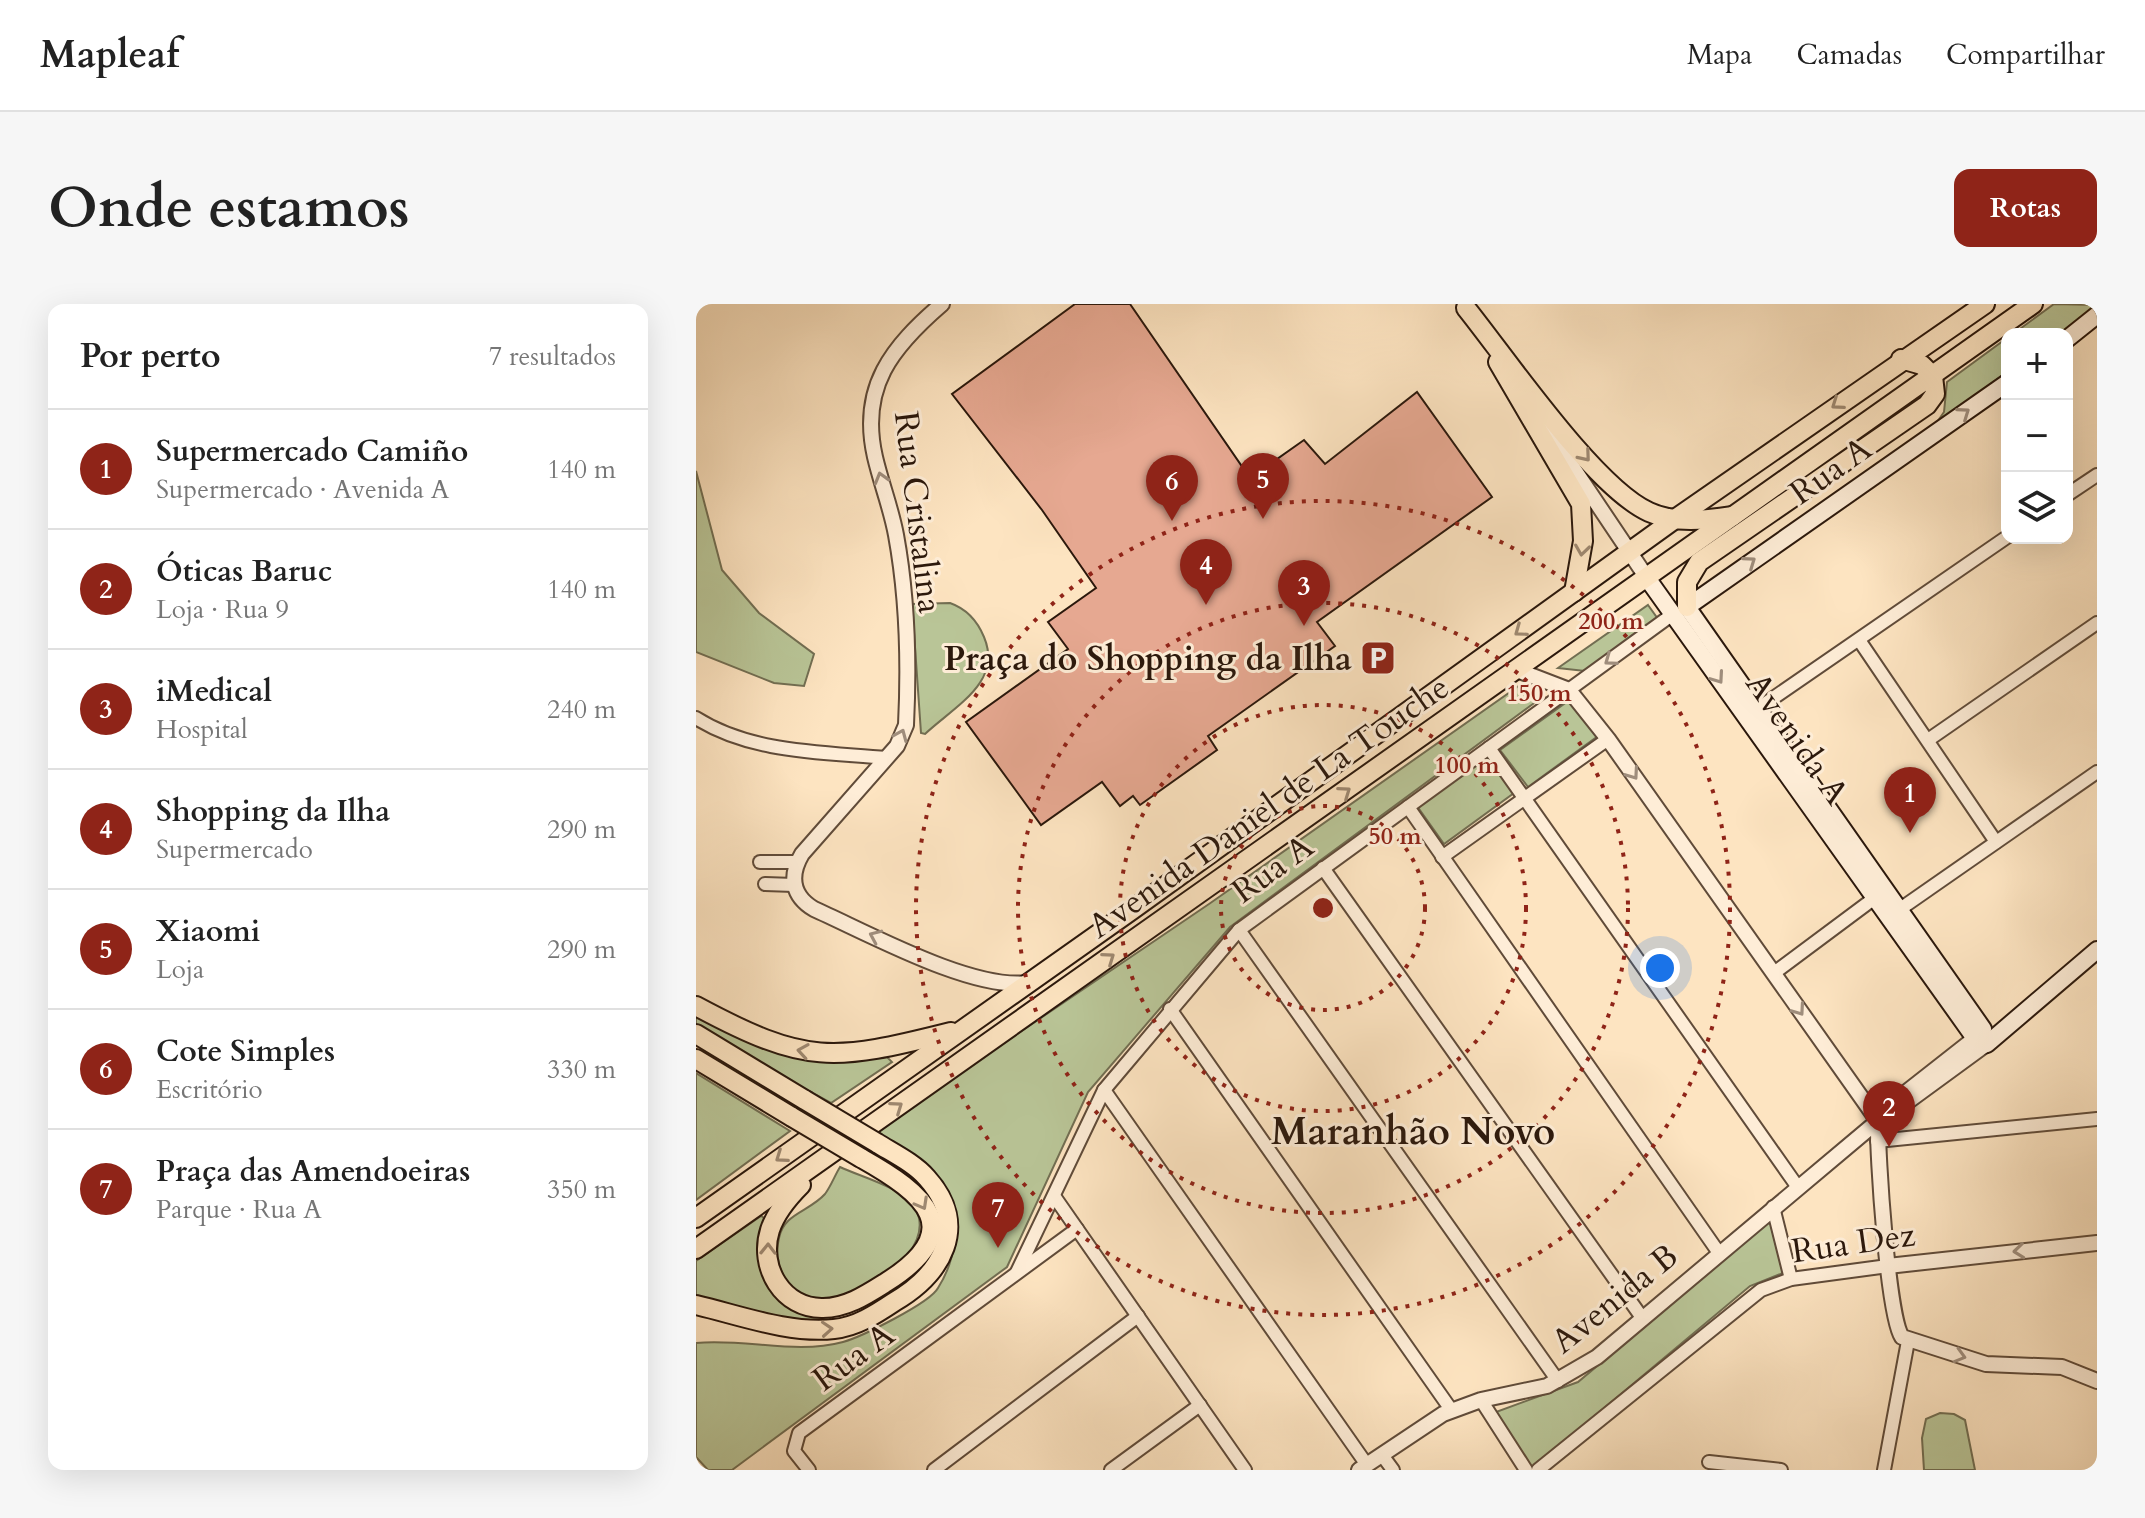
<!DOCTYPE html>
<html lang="pt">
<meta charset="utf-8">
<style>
body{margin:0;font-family:Cardo,serif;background:#f6f6f6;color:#222}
.controls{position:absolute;right:24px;top:24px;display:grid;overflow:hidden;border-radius:16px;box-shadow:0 8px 32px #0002}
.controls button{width:72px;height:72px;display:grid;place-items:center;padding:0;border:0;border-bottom:2px solid #e0e0e0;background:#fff;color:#222;font:40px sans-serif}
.you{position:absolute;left:964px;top:664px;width:28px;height:28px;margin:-20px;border:6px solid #fff;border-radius:50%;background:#1a73e8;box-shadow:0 0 0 12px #1a73e833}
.badge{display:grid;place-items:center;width:52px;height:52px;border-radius:50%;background:#8f2418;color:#fff;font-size:26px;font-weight:700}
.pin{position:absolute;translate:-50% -66px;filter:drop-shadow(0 2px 4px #0008)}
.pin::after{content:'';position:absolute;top:42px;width:28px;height:24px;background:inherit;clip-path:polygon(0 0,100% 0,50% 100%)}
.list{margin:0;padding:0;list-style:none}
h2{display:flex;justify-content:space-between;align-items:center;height:104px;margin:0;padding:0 32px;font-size:34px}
h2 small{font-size:26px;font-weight:400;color:#767676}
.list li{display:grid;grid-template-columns:52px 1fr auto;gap:24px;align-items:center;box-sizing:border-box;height:120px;padding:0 32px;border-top:2px solid #e0e0e0}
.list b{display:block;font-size:30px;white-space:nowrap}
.list p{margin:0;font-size:26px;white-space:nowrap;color:#767676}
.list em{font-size:26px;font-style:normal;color:#767676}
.icon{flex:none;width:44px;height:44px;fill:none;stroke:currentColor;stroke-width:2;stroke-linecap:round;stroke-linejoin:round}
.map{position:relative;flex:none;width:1401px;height:1166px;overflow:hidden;border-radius:16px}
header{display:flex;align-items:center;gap:48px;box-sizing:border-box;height:112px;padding:0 40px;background:#fff;border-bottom:2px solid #e0e0e0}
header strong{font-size:38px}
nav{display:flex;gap:44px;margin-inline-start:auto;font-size:28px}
.intro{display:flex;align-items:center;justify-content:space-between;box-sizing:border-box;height:192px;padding:0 48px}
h1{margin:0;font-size:56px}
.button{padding:20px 36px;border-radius:16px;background:#8f2418;color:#fff;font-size:28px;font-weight:700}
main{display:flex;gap:48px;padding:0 48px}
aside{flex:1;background:#fff;border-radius:16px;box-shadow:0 8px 32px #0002}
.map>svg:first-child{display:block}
.green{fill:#b9c597;stroke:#726e52;stroke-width:2}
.building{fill:#e6a891;stroke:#2b180c;stroke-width:2}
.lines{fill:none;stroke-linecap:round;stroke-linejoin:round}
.minor-casing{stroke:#604b39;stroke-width:16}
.tertiary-casing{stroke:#604b39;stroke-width:18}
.secondary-casing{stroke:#2b180c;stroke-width:20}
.primary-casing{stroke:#2b180c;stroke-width:22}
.minor{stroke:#feedd7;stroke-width:12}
.tertiary{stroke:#feedd7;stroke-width:14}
.secondary{stroke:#feedd7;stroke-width:16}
.primary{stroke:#fde4c1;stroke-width:18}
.primary-bridge-casing{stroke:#2b180c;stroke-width:22;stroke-linecap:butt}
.primary-bridge{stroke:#fde4c1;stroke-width:18}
.oneway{stroke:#9e8870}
.oneway2{stroke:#9f8d7c}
.ring{fill:none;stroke:#8f2418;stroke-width:4;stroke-dasharray:4 8}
.labels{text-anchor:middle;stroke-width:6;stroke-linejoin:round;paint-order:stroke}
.street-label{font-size:34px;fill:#2b180c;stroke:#feedd7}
.poi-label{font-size:34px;font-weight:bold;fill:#2b180c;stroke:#feedd7;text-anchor:end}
.quarter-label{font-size:38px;font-weight:bold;fill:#2b180c;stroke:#feedd7}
.centre{fill:#8f2418;stroke:#feedd7;stroke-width:4}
.ring-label{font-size:24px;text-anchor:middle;font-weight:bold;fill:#8f2418;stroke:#feedd7;stroke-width:6;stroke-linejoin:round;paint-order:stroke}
</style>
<header>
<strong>Mapleaf</strong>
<nav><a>Mapa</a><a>Camadas</a><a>Compartilhar</a></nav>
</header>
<div class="intro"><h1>Onde estamos</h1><a class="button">Rotas</a></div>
<main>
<aside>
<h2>Por perto<small>7 resultados</small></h2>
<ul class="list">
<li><span class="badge">1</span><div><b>Supermercado Camiño</b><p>Supermercado · Avenida A</p></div><em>140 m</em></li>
<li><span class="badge">2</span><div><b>Óticas Baruc</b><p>Loja · Rua 9</p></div><em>140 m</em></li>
<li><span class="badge">3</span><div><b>iMedical</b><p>Hospital</p></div><em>240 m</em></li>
<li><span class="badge">4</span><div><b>Shopping da Ilha</b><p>Supermercado</p></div><em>290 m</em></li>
<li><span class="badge">5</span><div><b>Xiaomi</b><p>Loja</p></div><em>290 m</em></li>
<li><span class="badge">6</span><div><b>Cote Simples</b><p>Escritório</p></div><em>330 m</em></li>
<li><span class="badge">7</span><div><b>Praça das Amendoeiras</b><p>Parque · Rua A</p></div><em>350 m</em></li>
</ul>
</aside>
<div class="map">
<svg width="1401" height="1166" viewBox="0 0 1401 1166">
<rect width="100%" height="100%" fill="#fde4c1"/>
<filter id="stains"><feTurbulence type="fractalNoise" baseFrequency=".0025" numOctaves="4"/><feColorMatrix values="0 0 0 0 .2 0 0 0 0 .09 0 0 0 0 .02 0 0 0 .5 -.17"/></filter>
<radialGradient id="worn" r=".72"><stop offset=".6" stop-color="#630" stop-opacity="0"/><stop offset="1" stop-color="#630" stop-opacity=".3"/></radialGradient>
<g class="green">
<path d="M1358,0L1401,1L1363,30H1317Z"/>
<path d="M1311,34V68L1239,121L1248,108L1251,78Z"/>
<path d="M0,167L26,266L63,309L118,350L108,382L78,379L0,348Z"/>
<path d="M254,299C271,305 281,316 288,333C307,378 259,402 229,430L225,429L216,300Z"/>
<path d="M952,301L962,315L889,367L862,364Z"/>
<path d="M836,378L846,384L845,394L534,623L392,788L311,963L36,1166H12L0,1153V1039C49,1034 99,1051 147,1038C165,1033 234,999 242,984C259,957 266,920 250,891C243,878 189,841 175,829L513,600L827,379Z"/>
<path d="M875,395L902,432L832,483L804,446Z"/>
<path d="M791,451L818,489L748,540L721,502Z"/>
<path d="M0,709C66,747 111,767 188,750L196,758L135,799L0,726Z"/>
<path d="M0,769L94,827L0,896Z"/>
<path d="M144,863C165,873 206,883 219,904C243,946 169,991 136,997C99,1003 75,967 83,934C88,909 113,908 129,890C135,882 139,871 144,863Z"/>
<path d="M65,912L70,915L68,973L133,1010L135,1019L102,1018L0,992V957Z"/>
<path d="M1074,917L1087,969L1054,982L834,1166L800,1108L882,1078Z"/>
<path d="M1244,1109L1258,1110L1269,1116L1279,1166H1228L1226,1134L1230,1115Z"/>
</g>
<path class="building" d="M379,0H434L554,174L608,136L629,160L721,88L796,193L621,318L639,342L512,432L521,446L444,501L437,492L424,502L406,478L345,521L270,418L372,345L352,318L400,284L346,206L256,90Z"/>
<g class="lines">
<defs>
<g id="minor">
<path d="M1371,191L1401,171"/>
<path d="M1163,336L1300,538"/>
<path d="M1057,408L1311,233"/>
<path d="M0,414C55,449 126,448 190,454"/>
<path d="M1232,436L1401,319"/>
<path d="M793,444L1101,882"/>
<path d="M712,503L1023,949"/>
<path d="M746,553L912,435"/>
<path d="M64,558H101"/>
<path d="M627,564L947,1015"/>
<path d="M69,580L98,581"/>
<path d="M1197,610L1401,468"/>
<path d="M543,626L862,1077"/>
<path d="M1078,669L1184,590"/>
<path d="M474,705L756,1107"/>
<path d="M408,786L671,1161"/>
<path d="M1181,837L1401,815"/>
<path d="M358,892L549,1166"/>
<path d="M1077,903L1095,975"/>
<path d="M321,968L408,786L543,626L977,310"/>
<path d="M785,1096L830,1166"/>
<path d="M686,1151L697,1166"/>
<path d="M1013,1158L1085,1166"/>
<path d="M113,1166L98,1147L103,1129L381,925"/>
<path d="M238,1166L442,1012"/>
<path d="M415,1166L504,1101"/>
<path d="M842,1166L1065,986L1095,975L1192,962"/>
<path d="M1188,1166L1212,1037"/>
</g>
<g id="tertiary">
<path d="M246,0C196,43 163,83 179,153C185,179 195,204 200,231C211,291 213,360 210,421L201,442L106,550C93,572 96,592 118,605C172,629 275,686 331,679"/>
<path d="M849,122L951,274"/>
<path d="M821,366L873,386L912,435L1182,817"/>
<path d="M1196,809L1289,741"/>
<path d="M1182,817C1181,849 1192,1013 1206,1033L1290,1060L1366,1063L1401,1077"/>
<path d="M1192,962L1401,939"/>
<path d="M663,1166L747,1110L785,1096L851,1082L901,1053L1182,817L1208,790L1278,735"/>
</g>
<g id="secondary">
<path d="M1371,35L1401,11"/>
<path d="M951,274L1278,733"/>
<path d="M1287,725L991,303L1311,79"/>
<path d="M1281,727L1278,737L1284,741L1291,740L1401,646"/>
</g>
<g id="primary">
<path d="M770,4C811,55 898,183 953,208C979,220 1010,216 1037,212"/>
<path d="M802,58L885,200L887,237L878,288"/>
<path d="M991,303V278L1003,258L1231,101L1239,90L1237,72L1226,61L1205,55"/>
<path d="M0,702C110,761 136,758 255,728"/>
<path d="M0,730L109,796"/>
<path d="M0,755L96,813"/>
<path d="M105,881C92,894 80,908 74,926C62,963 87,1005 127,1004C150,1004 170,991 189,979C274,926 229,890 165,854"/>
<path d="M0,914L436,606L979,215L1289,0"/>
<path d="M0,945L1337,0"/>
<path d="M0,1001C43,1011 93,1030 138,1025C160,1023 180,1010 198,998C246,970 274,922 231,874C218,859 197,849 181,839"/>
</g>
</defs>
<use href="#minor" class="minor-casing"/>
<use href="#tertiary" class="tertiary-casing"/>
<use href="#secondary" class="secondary-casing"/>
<use href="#primary" class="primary-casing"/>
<use href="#minor" class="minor"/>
<use href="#tertiary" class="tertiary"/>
<use href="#secondary" class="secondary"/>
<use href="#primary" class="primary"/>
<defs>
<g id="primary-bridge">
<path d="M109,796L181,839"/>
<path d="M96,813L165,854"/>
</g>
</defs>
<use href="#primary-bridge" class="primary-bridge-casing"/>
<use href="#primary-bridge" class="primary-bridge"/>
</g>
<defs><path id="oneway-chevron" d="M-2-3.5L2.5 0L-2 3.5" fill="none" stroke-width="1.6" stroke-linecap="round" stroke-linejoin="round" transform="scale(2)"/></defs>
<g class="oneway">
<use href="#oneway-chevron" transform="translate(1141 100) rotate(145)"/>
<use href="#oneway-chevron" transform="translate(889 152) rotate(50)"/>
<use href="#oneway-chevron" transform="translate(886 246) rotate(98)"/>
<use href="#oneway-chevron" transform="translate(824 327) rotate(144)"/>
<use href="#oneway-chevron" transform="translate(649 488) rotate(-35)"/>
<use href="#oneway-chevron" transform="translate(413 654) rotate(-35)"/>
<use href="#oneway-chevron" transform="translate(107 747) rotate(-171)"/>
<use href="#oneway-chevron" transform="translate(201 803) rotate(-35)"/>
<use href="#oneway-chevron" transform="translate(85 853) rotate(145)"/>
<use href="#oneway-chevron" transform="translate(226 900) rotate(61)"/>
<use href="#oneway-chevron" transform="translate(72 945) rotate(-89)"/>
<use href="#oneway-chevron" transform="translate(131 1025) rotate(-4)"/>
</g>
<g class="oneway2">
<use href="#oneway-chevron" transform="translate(1268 109) rotate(-35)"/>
<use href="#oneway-chevron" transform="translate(185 174) rotate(-106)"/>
<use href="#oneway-chevron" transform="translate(1054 258) rotate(-35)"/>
<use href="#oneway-chevron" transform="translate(914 356) rotate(144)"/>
<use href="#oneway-chevron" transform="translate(1022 374) rotate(55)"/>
<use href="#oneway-chevron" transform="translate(205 431) rotate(-67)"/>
<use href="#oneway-chevron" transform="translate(937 470) rotate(55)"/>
<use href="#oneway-chevron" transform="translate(179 632) rotate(-156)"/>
<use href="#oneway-chevron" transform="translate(1103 706) rotate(55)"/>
<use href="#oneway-chevron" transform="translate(1323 947) rotate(174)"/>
<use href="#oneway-chevron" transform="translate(1264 1052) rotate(16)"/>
</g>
<g class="ring">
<circle cx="627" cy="604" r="102"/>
<circle cx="627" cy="604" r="203"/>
<circle cx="627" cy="604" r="305"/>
<circle cx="627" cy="604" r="407"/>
</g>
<defs>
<symbol id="parking-square" viewBox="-11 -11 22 22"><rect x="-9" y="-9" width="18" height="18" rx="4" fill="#8f2418" stroke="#feedd7"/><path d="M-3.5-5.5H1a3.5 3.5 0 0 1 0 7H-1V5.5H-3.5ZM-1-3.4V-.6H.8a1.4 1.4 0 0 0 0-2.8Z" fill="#fff"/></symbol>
</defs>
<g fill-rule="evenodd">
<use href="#parking-square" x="662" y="334" width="40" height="40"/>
</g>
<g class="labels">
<g class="street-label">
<text transform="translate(1134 166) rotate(-35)" y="12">Rua A</text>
<text transform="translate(223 208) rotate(83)" y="12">Rua Cristalina</text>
<text transform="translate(1102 434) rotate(55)" y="12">Avenida A</text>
<text transform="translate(572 502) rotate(-35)" y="12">Avenida Daniel de La Touche</text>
<text transform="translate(576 564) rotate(-36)" y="12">Rua A</text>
<text transform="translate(1157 938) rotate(-8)" y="12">Rua Dez</text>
<text transform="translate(918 994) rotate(-39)" y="12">Avenida B</text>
<text transform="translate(157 1052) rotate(-36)" y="12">Rua A</text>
</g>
<g class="poi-label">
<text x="656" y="366">Praça do Shopping da Ilha</text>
</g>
<g class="quarter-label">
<text x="717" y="840">Maranhão Novo</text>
</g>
</g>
<circle cx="627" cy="604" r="12" class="centre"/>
<g class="ring-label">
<text x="915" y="325">200 m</text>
<text x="843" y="397">150 m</text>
<text x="771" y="469">100 m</text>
<text x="699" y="540">50 m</text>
</g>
<rect width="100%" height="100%" filter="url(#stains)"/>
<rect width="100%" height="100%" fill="url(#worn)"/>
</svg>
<div class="controls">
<button>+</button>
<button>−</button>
<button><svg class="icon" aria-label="layers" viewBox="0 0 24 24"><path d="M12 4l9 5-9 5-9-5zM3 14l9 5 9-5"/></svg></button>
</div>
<div class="you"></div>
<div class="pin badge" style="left:1214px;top:529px">1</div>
<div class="pin badge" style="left:1193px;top:843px">2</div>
<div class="pin badge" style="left:608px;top:322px">3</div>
<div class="pin badge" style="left:510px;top:301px">4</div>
<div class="pin badge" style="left:567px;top:215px">5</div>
<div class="pin badge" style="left:476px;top:217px">6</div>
<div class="pin badge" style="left:302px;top:944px">7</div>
</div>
</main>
